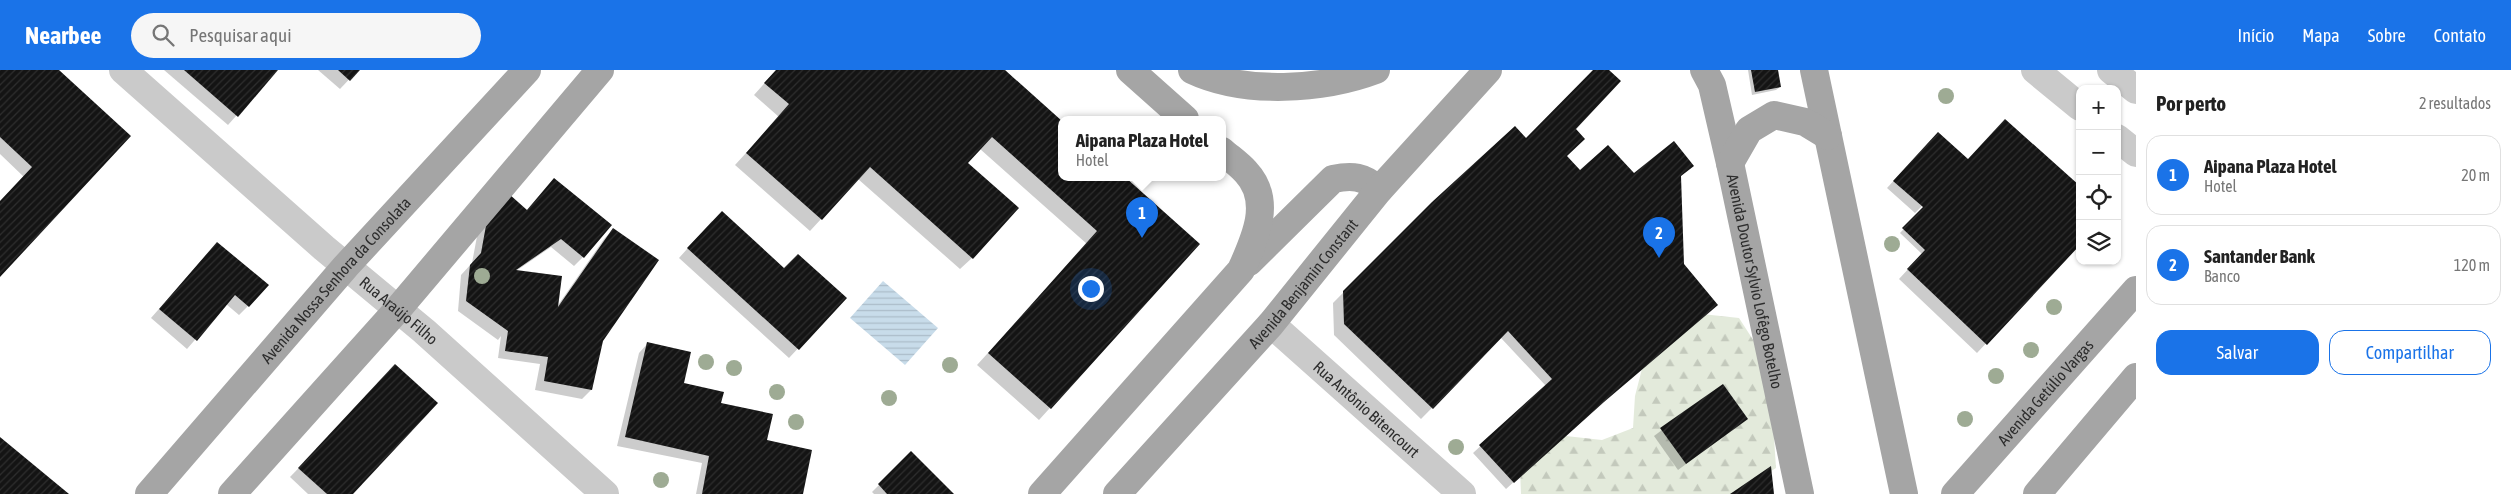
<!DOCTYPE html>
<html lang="pt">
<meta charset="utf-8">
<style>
body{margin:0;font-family:"Asap Condensed",sans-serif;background:#f6f6f6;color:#222}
.controls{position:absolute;right:15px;top:15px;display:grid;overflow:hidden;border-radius:10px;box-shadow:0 1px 4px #0004}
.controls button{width:45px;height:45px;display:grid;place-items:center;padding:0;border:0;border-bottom:1px solid #e0e0e0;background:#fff;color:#222;font:25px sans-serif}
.you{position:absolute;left:1090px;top:218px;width:18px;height:18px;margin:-12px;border:4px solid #fff;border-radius:50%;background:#1a73e8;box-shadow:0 0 0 8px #1a73e833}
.badge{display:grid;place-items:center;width:32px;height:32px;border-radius:50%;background:#1a73e8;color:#fff;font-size:16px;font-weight:700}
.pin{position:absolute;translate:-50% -41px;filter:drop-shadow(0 1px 2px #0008)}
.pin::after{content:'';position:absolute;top:26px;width:18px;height:15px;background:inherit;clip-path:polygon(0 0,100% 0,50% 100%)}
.popup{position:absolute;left:1058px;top:46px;width:168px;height:65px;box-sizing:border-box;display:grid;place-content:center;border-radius:10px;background:#fff;filter:drop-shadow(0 1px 4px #0005);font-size:16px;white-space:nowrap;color:#767676}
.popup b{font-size:19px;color:#222}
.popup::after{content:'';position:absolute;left:50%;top:100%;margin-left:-10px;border:10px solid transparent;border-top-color:#fff}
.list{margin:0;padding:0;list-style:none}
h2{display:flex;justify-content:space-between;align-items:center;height:65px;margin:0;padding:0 20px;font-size:21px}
h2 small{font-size:16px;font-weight:400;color:#767676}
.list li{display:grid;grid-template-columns:32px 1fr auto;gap:15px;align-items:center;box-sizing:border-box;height:80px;margin:0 10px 10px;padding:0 10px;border:1px solid #e0e0e0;border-radius:15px}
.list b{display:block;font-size:19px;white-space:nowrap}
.list p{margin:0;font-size:16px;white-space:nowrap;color:#767676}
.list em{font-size:16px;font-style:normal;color:#767676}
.actions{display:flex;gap:10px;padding:15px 20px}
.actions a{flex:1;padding:11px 0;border:1px solid #1a73e8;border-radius:15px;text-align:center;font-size:18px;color:#1a73e8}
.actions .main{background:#1a73e8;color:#fff}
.icon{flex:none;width:28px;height:28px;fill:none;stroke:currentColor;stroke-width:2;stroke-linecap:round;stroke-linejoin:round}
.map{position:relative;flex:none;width:2136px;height:424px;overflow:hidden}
header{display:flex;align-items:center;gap:30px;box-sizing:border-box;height:70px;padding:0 25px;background:#1a73e8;color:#fff}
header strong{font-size:24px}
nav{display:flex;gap:28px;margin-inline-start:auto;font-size:18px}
.search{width:350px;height:45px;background:#f6f6f6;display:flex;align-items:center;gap:12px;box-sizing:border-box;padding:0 18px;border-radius:28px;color:#767676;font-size:19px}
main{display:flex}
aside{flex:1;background:#fff}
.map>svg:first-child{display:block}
.forest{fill:url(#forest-firs)}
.water{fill:url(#water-rules)}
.shadow{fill:#0003}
.building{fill:url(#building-hatch)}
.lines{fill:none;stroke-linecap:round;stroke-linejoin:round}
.minor{stroke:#cacaca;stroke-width:28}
.major{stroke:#a5a5a5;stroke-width:28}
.tree{fill:#9eab94}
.labels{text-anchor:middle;stroke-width:5;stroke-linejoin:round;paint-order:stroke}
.street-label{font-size:16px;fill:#2d2d2d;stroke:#fff}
</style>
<header>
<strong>Nearbee</strong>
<div class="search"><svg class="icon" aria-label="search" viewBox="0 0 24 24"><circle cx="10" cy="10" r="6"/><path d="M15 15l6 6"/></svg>Pesquisar aqui</div>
<nav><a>Início</a><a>Mapa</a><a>Sobre</a><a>Contato</a></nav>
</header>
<main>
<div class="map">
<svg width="2136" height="424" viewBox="0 0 2136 424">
<defs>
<pattern id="forest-firs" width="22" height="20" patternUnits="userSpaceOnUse" patternTransform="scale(1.25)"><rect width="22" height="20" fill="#e3eadb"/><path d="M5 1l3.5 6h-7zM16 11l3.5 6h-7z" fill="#c3c9bc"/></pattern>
<pattern id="water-rules" width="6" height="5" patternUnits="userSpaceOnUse" patternTransform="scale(1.25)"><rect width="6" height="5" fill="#c8dcea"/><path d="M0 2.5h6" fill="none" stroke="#acbdc9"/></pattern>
<pattern id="building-hatch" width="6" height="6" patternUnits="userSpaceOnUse" patternTransform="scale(1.25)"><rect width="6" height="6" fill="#141414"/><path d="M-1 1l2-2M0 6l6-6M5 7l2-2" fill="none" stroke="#2e2e2e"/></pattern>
</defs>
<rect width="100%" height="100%" fill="#fff"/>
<path class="forest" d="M1702,244L1739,248L1759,279L1772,336L1776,398L1734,424H1521L1520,399L1566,366L1602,370L1633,358L1635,326L1644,291Z"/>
<path class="water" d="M883,211L938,258L905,295L850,248Z"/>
<g class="shadow">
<path d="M0,0H57L130,66L0,205V133L24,107L0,84Z"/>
<path d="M164,0H277L228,55Z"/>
<path d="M318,0H358L340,19Z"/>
<path d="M776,0H1003L1062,52V107H1123L1199,174L1039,350L977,295L1087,174L980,79L966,93L972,188L960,199L858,109L810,161L735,95L779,47L754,25Z"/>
<path d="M1594,0H1607L1575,59L1565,86L1580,102L1634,105L1692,96L1680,107L1594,340L1506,419L1473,383L1546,316L1501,268L1421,349L1334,265L1333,233L1400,165L1526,70Z"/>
<path d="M1748,0H1776L1780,17L1776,20L1752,25Z"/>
<path d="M1931,70L2070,183L1977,283L1899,209L1922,184L1900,163L1926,136H1922L1915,143L1887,118Z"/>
<path d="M554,109L583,187L574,196L551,177L516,201L556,238L604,169L613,159L601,270L591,320L582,329L535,320L540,294L498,288L501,266L498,270L458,241L461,205L472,193L478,161L500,135L526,141Z"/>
<path d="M712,151L784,200L845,228L789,288L679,188Z"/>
<path d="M217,173L248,236L239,245L226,234L187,279L151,248Z"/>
<path d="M648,273L682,317L720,334L765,371L802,424H696L702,393L617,376L639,283Z"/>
<path d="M1722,315L1747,349L1678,400L1654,366Z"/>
<path d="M344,351L351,424H308L290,407Z"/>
<path d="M911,383L953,424H874L872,422Z"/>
</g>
<g class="building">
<path d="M0,0H59L131,66L0,207V131L32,97L0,67Z"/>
<path d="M184,0H278L238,47Z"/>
<path d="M338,0H360L350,11Z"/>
<path d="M776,0H1005L1062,51V107H1125L1200,174L1051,339L988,283L1097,161L992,67L968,93L1019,138L973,189L870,97L822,150L746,83L789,34L764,13Z"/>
<path d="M1593,0H1609L1621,11L1576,59L1585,69L1567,86L1580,100L1608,75L1634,103L1674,71L1694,96L1681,106L1684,194L1718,235L1604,332L1514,413L1479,375L1552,309L1508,261L1433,339L1344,254L1343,221L1432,132L1515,56L1526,68Z"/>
<path d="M1751,0H1778L1781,17L1755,22Z"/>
<path d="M2005,49L2080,116V175L1987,275L1907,199L1925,180L1902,158L1923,137L1893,111L1938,62L1968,89Z"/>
<path d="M554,108L612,155L584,188L561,169L516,200L562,206L558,237L613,158L659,190L603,271L592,320L544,311L548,287L505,281L508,261L466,231L470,195L481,183L487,150L509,124L527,140Z"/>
<path d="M722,141L784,198L798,184L847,228L799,280L687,178Z"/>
<path d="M217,172L269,215L249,237L235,225L197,271L159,239Z"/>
<path d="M647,272L691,282L684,313L724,322L721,333L773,344L767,370L812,380L803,424H702L709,386L625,367Z"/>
<path d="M395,294L438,333L353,424H327L298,398Z"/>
<path d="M1723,314L1748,349L1686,394L1660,358Z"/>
<path d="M0,367L69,424H0Z"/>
<path d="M911,381L954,424H887L878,414Z"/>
<path d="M1771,396L1774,424H1730L1733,422Z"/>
</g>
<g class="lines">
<g class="minor">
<path id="s1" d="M123,0L324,178L424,261L605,424"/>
<path d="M2035,0L2080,37"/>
<path d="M2111,0L2136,20"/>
<path d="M2117,68L2136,83"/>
<path id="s2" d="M1271,254L1462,424"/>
</g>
<g class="major">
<path d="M1130,0L1185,49"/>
<path d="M1192,0C1245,25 1323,20 1376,0"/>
<path id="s3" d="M1704,0L1712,15L1730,93L1800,424"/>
<path d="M1814,0L1904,424"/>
<path d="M1730,93L1749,60L1774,45L1805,52L1828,66"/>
<path d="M1249,192L1333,109C1352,105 1364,106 1379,120"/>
<path id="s4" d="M149,424L346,196L527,0"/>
<path d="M232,424L398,239L600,0"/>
<path d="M1042,424L1241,200C1255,169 1273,131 1246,102C1239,94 1230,88 1222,81"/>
<path id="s5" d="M1117,424L1271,254L1379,120L1488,0"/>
<path id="s6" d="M1955,424L2136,220"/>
<path d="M2037,424L2136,307"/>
</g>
</g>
<g class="tree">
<circle cx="1946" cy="26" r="8"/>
<circle cx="1892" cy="174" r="8"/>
<circle cx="482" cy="206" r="8"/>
<circle cx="2054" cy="237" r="8"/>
<circle cx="2031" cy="280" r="8"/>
<circle cx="706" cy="292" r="8"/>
<circle cx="950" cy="295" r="8"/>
<circle cx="734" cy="298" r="8"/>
<circle cx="1996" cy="306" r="8"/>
<circle cx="777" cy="322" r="8"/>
<circle cx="889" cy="328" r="8"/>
<circle cx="1965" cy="349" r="8"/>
<circle cx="796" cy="352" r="8"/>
<circle cx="1456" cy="377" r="8"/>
<circle cx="661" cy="410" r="8"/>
</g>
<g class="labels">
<g class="street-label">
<text dy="6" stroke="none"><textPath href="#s4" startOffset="284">Avenida Nossa Senhora da Consolata</textPath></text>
<text dy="6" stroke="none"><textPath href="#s3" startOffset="218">Avenida Doutor Sylvio Lofêgo Botelho</textPath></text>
<text dy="6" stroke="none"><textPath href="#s5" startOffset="281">Avenida Benjamin Constant</textPath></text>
<text dy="6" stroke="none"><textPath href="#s1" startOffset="366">Rua Araújo Filho</textPath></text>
<text dy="6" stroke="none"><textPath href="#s6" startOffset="136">Avenida Getúlio Vargas</textPath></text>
<text dy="6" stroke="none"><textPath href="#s2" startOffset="128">Rua Antônio Bitencourt</textPath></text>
</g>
</g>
</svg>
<div class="controls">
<button>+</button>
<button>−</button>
<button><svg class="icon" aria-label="locate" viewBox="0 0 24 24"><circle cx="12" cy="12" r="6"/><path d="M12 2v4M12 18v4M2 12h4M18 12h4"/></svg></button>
<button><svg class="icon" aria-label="layers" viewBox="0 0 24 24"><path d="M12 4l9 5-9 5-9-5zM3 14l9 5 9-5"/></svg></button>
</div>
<div class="you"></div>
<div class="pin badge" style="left:1142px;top:168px">1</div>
<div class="popup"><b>Aipana Plaza Hotel</b>Hotel</div>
<div class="pin badge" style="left:1659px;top:188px">2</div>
</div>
<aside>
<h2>Por perto<small>2 resultados</small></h2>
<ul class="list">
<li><span class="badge">1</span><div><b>Aipana Plaza Hotel</b><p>Hotel</p></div><em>20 m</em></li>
<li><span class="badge">2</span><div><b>Santander Bank</b><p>Banco</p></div><em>120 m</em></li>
</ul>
<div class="actions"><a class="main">Salvar</a><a>Compartilhar</a></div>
</aside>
</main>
